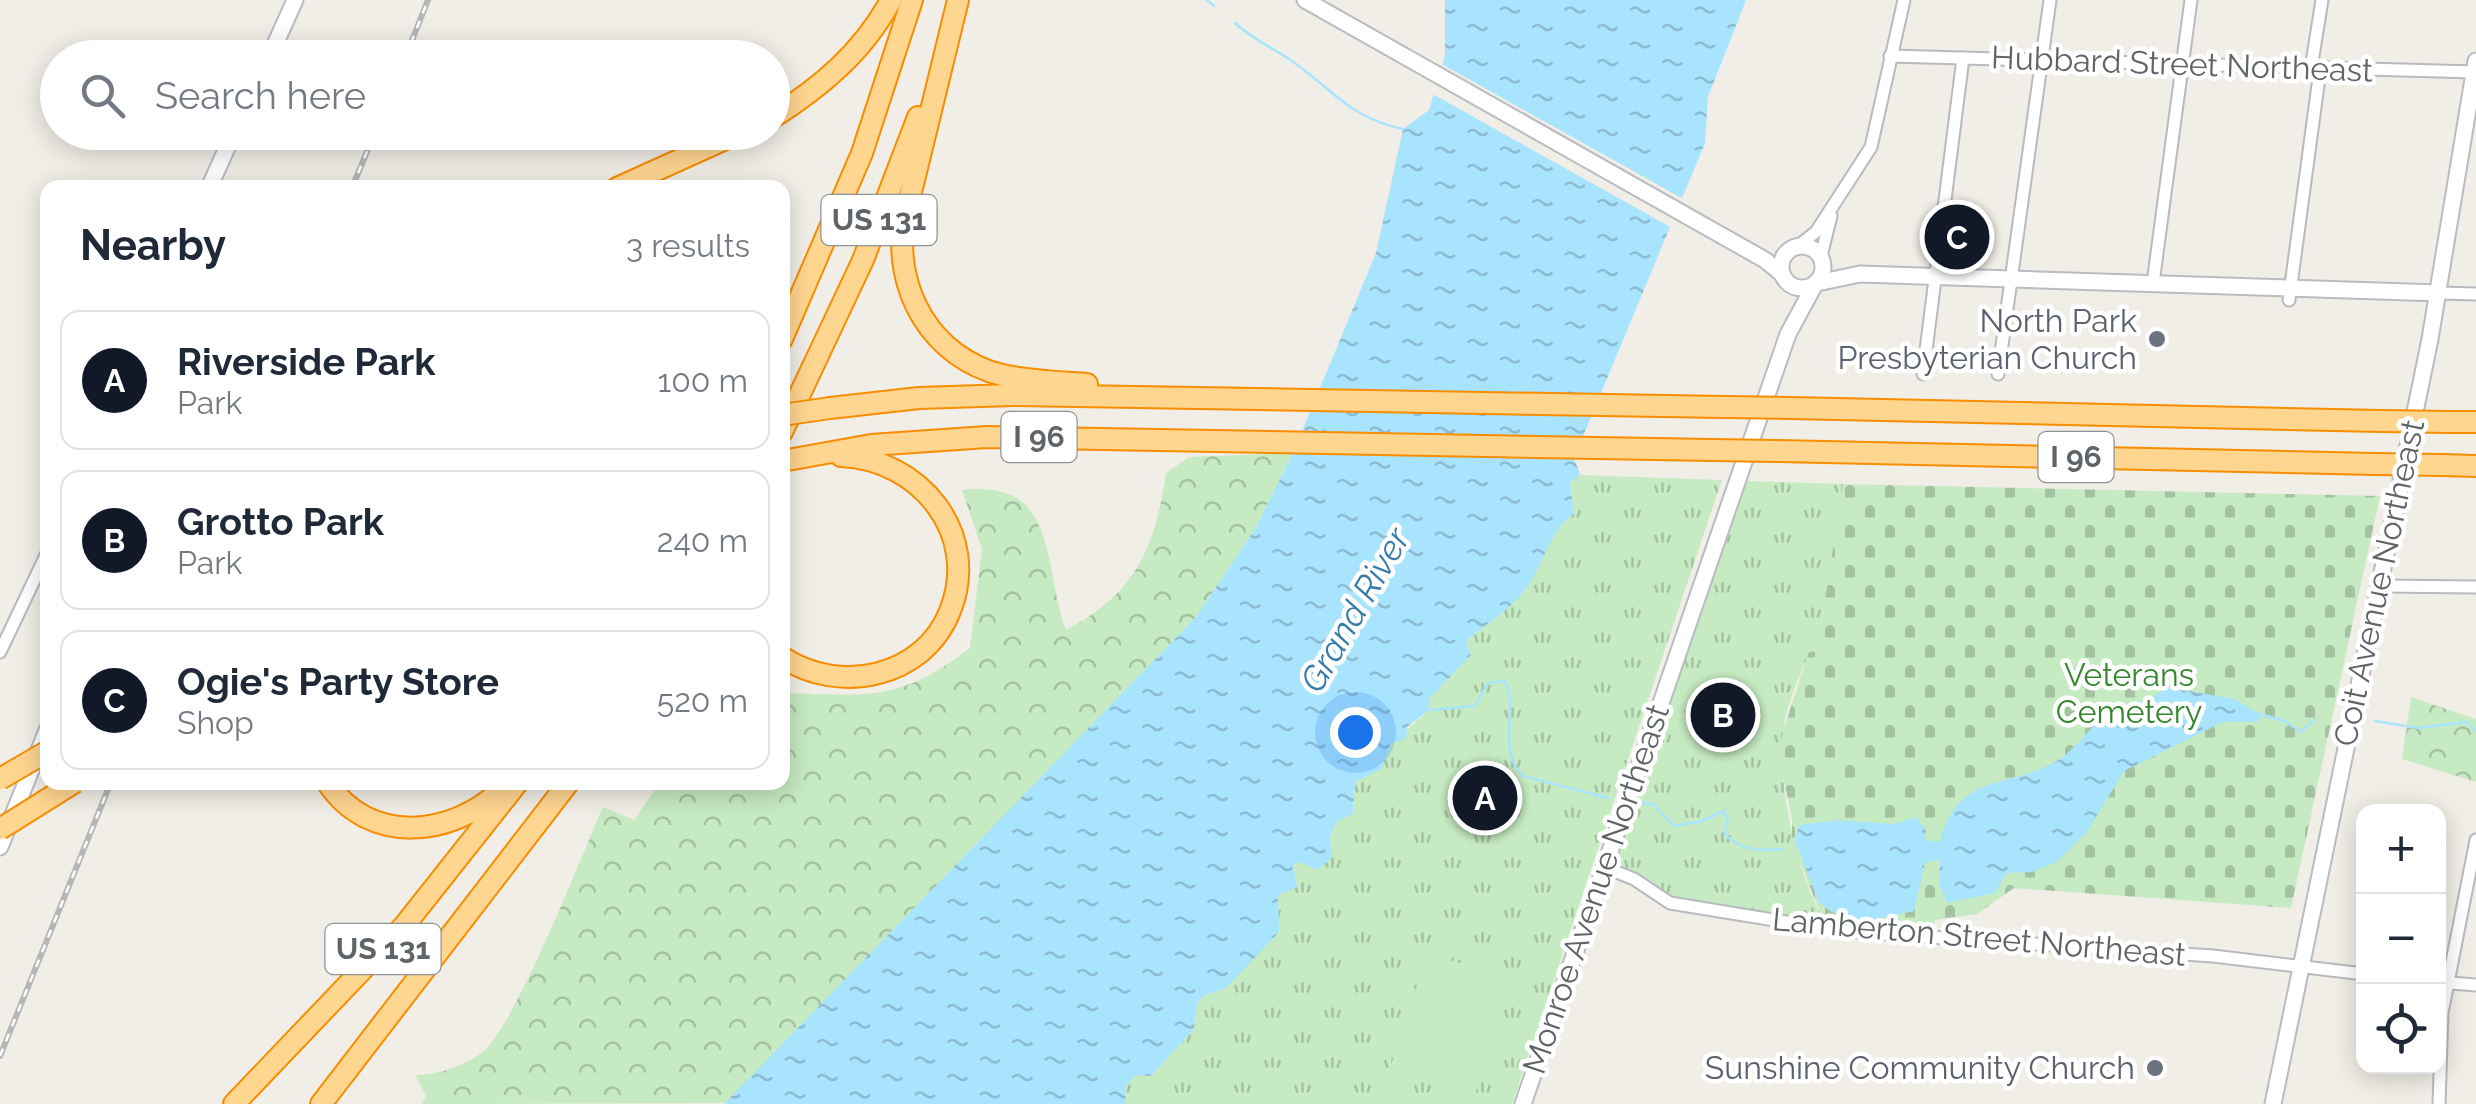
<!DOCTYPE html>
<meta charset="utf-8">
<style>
body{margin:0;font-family:Raleway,sans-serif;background:#f2f2f3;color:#1f2937}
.controls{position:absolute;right:30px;bottom:30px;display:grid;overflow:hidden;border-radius:20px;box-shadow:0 5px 25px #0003}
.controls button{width:90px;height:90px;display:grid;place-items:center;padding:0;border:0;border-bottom:2px solid #e0e1e3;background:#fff;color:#1f2937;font:50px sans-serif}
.you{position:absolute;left:1355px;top:732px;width:35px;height:35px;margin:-25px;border:8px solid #fff;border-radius:50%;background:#1a73e8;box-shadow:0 0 0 15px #1a73e833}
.badge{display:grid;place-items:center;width:65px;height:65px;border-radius:50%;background:#111827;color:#fff;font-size:32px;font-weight:700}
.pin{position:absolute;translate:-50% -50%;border:5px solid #fff;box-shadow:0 2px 10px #0006}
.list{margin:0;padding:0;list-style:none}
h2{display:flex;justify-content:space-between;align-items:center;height:130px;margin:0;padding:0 40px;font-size:42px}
h2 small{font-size:32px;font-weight:400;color:#747a83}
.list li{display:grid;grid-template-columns:65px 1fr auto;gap:30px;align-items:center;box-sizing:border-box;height:140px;margin:0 20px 20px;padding:0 20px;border:2px solid #e0e1e3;border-radius:20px}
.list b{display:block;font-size:38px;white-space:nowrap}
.list p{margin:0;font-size:32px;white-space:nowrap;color:#747a83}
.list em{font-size:32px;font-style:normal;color:#747a83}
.icon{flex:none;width:55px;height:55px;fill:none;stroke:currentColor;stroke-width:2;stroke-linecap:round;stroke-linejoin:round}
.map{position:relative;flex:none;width:2476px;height:1104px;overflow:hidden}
.search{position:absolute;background:#fff;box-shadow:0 5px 25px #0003;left:40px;top:40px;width:750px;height:110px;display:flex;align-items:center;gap:25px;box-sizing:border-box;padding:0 35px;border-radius:55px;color:#747a83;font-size:38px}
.panel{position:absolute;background:#fff;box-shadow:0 5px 25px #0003;left:40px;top:180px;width:750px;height:610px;border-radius:20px}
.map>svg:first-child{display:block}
.grass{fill:url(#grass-tufts)}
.forest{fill:url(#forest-crowns)}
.cemetery{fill:url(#cemetery-stones)}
.pitch{fill:#c6eac1}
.water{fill:url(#water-ripples)}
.pier{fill:#f1eee7}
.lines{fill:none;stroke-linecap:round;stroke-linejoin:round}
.stream{stroke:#a9e4ff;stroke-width:2.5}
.street-casing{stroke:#b7babe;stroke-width:15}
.secondary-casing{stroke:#b8bcc1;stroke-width:19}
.highway-casing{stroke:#f88d00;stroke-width:24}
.street{stroke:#fff;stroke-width:11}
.secondary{stroke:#fff;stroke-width:15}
.highway{stroke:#ffd690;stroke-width:20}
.rail-casing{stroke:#b5b6b7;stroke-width:6}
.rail{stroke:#fff;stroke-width:2.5;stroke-dasharray:8;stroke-linecap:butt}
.highway-bridge-casing{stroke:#f88d00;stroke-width:24;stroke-linecap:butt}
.highway-bridge{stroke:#ffd690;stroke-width:20}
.worship-dot{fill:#6b7280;stroke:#fff;stroke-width:4}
.labels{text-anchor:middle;stroke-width:9;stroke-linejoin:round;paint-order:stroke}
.shield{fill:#fff;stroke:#8e9295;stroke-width:2.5}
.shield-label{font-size:30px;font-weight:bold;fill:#5e6468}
.street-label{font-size:32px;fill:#5e6468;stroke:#fff}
.worship-label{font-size:32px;fill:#5b616d;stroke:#fff;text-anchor:end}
.park-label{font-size:32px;fill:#34872e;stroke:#fff}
.water-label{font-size:35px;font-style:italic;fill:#377ba8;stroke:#fff}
</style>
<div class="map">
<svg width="2476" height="1104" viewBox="0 0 2476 1104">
<defs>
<pattern id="grass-tufts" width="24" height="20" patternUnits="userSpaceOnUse" patternTransform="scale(2.5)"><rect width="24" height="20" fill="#c6eac1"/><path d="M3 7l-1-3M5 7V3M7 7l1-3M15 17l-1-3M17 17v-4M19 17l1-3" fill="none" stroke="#a4c1a1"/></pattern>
<pattern id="forest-crowns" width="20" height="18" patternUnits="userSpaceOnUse" patternTransform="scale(2.5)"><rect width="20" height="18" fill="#c6eac1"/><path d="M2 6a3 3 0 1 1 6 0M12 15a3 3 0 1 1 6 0" fill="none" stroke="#a4c1a1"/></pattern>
<pattern id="cemetery-stones" width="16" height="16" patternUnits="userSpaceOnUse" patternTransform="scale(2.5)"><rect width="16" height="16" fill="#c6eac1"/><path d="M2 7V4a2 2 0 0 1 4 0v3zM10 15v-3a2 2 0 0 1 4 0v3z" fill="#a4c1a1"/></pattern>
<pattern id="water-ripples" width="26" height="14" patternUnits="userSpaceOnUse" patternTransform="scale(2.5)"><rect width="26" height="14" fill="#a9e4ff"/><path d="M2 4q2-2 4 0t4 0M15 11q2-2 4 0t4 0" fill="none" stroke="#8dbcd2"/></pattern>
</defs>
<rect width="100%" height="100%" fill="#f1eee7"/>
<g class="grass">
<path d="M1580,475L1722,480L1512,1104H1126L1124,1086L1135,1075L1151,1076L1194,1029L1197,1004L1203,996L1226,988L1293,865L1330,838L1337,821L1353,813L1355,782L1380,769L1392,743L1429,710L1430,698L1471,655L1465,642C1484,626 1509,610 1524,590C1547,560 1544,538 1574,513L1570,483Z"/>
<path d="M1745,481L1843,484L1817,651L1809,653C1799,678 1785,707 1783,734C1778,787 1796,869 1821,915C1782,922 1709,908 1671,897C1651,891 1637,873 1616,865L1621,831Z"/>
</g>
<g class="forest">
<path d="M1293,453L1255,529L1196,617L726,1103L422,1104L426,1096L415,1075C437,1075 461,1067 480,1054C513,1033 583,852 603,807L634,820L660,783L782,782L783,693C867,695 899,703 970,648L982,549L962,490C1059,478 1042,565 1066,630C1135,594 1155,549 1166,473L1189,457Z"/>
<path d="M2411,697L2476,719V782L2402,759Z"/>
</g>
<path class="cemetery" d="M1843,484L2380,496L2291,908L2014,888L1977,914L1935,920L1934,926L1871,925L1821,915L1792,842V819L1779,757L1783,731L1809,652L1817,651Z"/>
<path class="pitch" d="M1428,953L1512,980L1475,1095L1390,1068Z"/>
<g class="water">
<path d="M1445,0H1746L1708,97L1705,143L1574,458L1580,475L1570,483L1574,513C1546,536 1546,561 1525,590C1510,610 1485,625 1466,641L1471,655L1430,698L1429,710L1407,727L1406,739L1391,743L1381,769L1355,782L1353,814L1337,821L1330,838L1332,857L1318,870L1299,862L1293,865L1297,887L1278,895L1279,932L1226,988L1203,996L1197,1004L1194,1029L1151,1076L1136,1075L1125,1086L1126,1104H724L1196,617L1255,529L1293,453L1376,253L1403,129L1429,110L1445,55Z"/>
<path d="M2166,687L2234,699L2260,714L2258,722H2223L2124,771L2087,832L2058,861L2033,872L2006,873L1995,893L1947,903L1939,884L1940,860L1925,862L1914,911L1865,921L1832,912L1819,903L1795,841L1799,825L1837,820L1894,824L1916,817L1926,830L1925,840L1940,842C1959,769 2010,791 2060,759C2079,746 2092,723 2111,712C2131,701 2149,703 2166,687Z"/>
</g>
<path class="pier" d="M1438,62L1685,200L1672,228L1429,92Z"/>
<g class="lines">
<g class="stream">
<path d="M1207,0L1214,6"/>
<path d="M1235,23C1251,38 1271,47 1289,59C1332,88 1349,118 1403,129"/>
<path d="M1430,710L1475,706L1488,683L1505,681C1520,711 1495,748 1523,776L1608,798"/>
<path d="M2259,714L2285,721L2301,732L2315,719"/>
<path d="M2375,721L2418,728L2467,722L2476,731"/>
<path d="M1639,802L1654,805L1674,826L1702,821L1723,811L1728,819L1725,834C1740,851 1761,851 1782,849"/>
</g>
<defs>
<g id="street">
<path d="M1890,56L2474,72"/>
<path d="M2311,69L2322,0"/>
<path d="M1798,246L1816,232L1871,147L1904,0"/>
<path d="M1821,256L1831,216"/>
<path d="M2153,283L2191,0"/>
<path d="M2439,293L2476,294"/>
<path d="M2289,300L2320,70"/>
<path d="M1923,374L1963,58"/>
<path d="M1998,374L2050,0"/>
<path d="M2380,586L2476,587"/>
<path d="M0,652L48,551"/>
<path d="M1604,867L1634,879L1670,903L1841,931L2213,956L2364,974"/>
<path d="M2438,982L2476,985"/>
<path d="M2439,1104L2442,1013L2476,840"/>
</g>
<g id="secondary">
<path d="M1305,0L1765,260L1782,274"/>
<path d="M269,58L295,0"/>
<path d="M209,188L234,132"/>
<circle cx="1802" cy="267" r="21"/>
<path d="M1817,283L1860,274L2439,293"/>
<path d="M0,847L48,728"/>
<path d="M1523,1104L1788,334L1814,286"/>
<path d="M2273,1104L2430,339L2476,61"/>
</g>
<g id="highway">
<path d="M958,0L904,221C893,290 932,358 1002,375C1029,381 1059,382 1087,384"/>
<path d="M772,118C821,87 863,52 891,0"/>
<path d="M617,188L741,132"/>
<path d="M782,339L862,153L912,0"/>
<path d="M830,408L919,398L1013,395L1724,407"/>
<path d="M1790,408L2382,421"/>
<path d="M2449,422H2476"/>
<path d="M782,432L863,260L918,117"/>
<path d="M1777,451L2375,464"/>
<path d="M782,461L871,445L987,437L1712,450"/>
<path d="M2442,465L2476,466"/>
<path d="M782,657C839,695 924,678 950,611C981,534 920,459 841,456"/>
<path d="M327,782C369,846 452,837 501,790"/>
<path d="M234,1104L404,926L518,782"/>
<path d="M321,1104L569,782"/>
</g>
</defs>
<use href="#street" class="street-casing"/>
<use href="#secondary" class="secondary-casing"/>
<use href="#highway" class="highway-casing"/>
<use href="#street" class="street"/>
<use href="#secondary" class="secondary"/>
<use href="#highway" class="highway"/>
<defs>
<g id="rail">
<path d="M405,58L428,0"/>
<path d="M352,188L375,132"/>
<path d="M0,1056L111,782"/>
</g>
</defs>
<use href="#rail" class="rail-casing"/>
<use href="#rail" class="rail"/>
<defs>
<g id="highway-bridge">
<path d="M1724,407L1790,408"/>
<path d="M782,415L830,408"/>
<path d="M2382,421L2449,422"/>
<path d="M1712,450L1777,451"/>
<path d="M2375,464L2442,465"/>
<path d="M0,779L48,751"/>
<path d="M0,829L75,782"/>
</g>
</defs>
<use href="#highway-bridge" class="highway-bridge-casing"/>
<use href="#highway-bridge" class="highway-bridge"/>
</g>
<g class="worship-dot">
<circle cx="2157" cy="339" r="10"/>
<circle cx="2155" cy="1068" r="10"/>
</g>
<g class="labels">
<g class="shield">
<rect x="821.5" y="195" width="115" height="50" rx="8"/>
<rect x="1001.5" y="412" width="75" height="50" rx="8"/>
<rect x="2038.5" y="432" width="75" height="50" rx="8"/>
<rect x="325.5" y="924" width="115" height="50" rx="8"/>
</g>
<g class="shield-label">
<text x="879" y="230">US 131</text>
<text x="1039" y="447">I 96</text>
<text x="2076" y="467">I 96</text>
<text x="383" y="959">US 131</text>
</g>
<g class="street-label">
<text transform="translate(2182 64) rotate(2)" y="11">Hubbard Street Northeast</text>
<text transform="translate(2379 583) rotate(-78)" y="11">Coit Avenue Northeast</text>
<text transform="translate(1596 889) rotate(-71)" y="11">Monroe Avenue Northeast</text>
<text transform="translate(1979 937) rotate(5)" y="11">Lamberton Street Northeast</text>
</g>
<g class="worship-label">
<text x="2137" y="332">North Park<tspan x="2137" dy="37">Presbyterian Church</tspan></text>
<text x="2135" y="1079">Sunshine Community Church</text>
</g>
<g class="park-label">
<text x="2129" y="686">Veterans<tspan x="2129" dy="37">Cemetery</tspan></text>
</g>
<g class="water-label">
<text transform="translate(1355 610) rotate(-60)" y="12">Grand River</text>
</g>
</g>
</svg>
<div class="controls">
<button>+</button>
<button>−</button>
<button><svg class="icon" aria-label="locate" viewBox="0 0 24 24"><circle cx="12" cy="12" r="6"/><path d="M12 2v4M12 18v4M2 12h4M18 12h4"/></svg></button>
</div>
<div class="you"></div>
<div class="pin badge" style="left:1485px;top:798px">A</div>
<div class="pin badge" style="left:1723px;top:715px">B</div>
<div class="pin badge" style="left:1957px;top:237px">C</div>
<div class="search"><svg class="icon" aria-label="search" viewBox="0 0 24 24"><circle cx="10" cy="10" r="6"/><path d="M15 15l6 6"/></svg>Search here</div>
<section class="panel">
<h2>Nearby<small>3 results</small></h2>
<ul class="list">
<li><span class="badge">A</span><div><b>Riverside Park</b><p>Park</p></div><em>100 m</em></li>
<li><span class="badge">B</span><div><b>Grotto Park</b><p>Park</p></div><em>240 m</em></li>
<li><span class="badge">C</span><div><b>Ogie's Party Store</b><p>Shop</p></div><em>520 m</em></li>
</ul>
</section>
</div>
